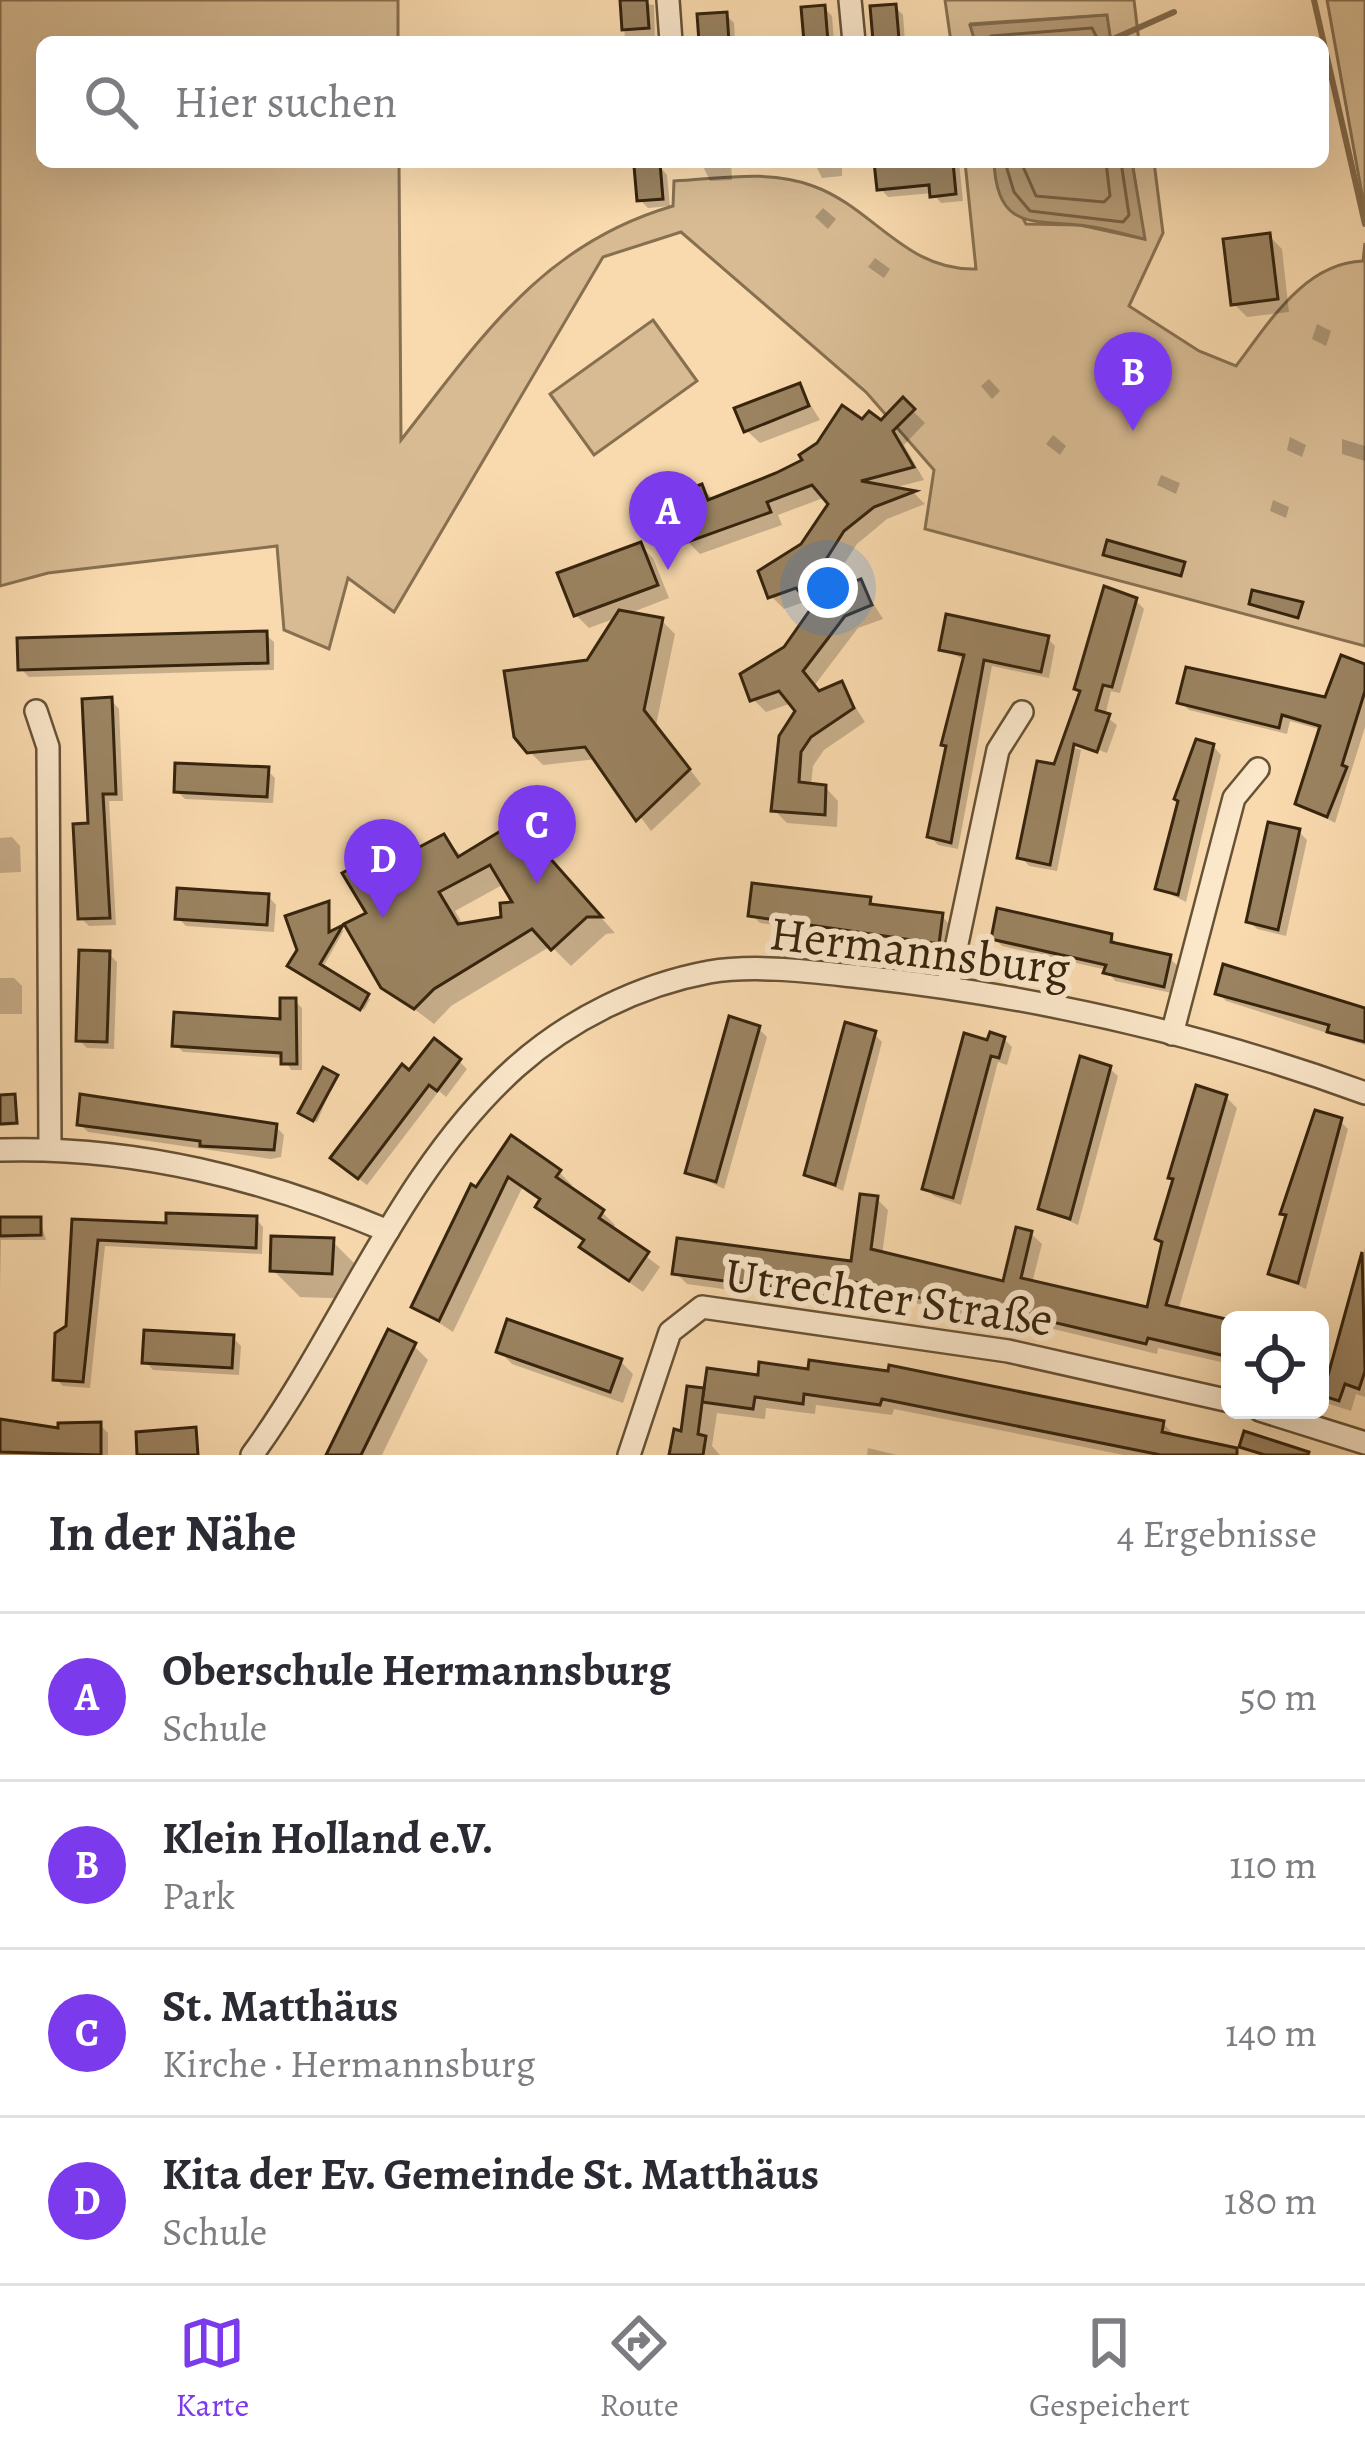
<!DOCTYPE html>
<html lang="de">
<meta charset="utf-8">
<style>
body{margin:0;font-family:Alegreya,serif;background:#f2f2f3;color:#2b2b33}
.controls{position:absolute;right:36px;bottom:36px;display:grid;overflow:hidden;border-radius:18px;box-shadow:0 12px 48px #0002}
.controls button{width:108px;height:108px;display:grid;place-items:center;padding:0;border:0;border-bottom:3px solid #e1e1e2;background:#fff;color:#2b2b33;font:60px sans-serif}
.you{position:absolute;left:828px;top:588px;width:42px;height:42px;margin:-30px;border:9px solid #fff;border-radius:50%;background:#1a73e8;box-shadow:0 0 0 18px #1a73e833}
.badge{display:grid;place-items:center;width:78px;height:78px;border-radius:50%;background:#7c3aed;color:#fff;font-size:39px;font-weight:700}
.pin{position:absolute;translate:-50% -99px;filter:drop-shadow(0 3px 6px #0008)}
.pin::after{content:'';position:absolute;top:63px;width:42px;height:36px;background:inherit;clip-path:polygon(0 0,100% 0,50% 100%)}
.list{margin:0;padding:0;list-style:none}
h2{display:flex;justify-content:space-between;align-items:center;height:156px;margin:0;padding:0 48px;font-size:51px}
h2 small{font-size:39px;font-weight:400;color:#7c7c81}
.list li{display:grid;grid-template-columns:78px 1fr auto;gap:36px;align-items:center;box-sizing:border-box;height:168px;padding:0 48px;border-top:3px solid #e1e1e2}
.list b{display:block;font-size:45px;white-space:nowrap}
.list p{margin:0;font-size:39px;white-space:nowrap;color:#7c7c81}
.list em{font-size:39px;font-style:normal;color:#7c7c81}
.icon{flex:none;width:66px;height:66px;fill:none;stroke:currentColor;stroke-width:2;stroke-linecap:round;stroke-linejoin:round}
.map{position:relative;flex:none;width:1365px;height:1455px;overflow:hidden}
.search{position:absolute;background:#fff;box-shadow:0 12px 48px #0002;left:36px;right:36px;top:36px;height:132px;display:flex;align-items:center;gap:30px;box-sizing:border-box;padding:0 42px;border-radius:18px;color:#7c7c81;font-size:45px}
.sheet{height:828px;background:#fff}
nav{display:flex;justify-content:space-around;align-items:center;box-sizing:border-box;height:168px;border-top:3px solid #e1e1e2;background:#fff;font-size:33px;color:#7c7c81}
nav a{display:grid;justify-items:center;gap:6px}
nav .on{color:#7c3aed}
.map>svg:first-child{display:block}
.green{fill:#d8bb93;stroke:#877050;stroke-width:3}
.water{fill:#b79c77;stroke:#836c4d;stroke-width:3}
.shadow{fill:#0003;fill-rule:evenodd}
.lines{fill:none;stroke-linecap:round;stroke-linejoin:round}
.shore{stroke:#766042;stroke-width:3}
.stream{stroke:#836c4d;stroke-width:6}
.building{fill:#9b8361;stroke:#36240d;stroke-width:3;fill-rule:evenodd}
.minor-casing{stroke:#675235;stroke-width:26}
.minor{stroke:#fbe7ca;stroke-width:21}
.labels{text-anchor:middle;stroke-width:12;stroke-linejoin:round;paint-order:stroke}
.street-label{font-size:48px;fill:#36240d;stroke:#fbe7ca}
</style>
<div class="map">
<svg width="1365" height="1455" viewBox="0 0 1365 1455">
<rect width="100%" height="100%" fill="#f9daae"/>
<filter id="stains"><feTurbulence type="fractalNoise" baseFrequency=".00167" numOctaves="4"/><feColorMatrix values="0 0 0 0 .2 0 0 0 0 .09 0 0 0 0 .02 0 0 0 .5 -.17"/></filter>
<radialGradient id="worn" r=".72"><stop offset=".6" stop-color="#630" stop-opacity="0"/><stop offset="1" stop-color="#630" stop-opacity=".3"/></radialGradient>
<g class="green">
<path d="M0,0H398V42H42V162H399L401,440C482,337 542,244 673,206L674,181C719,179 769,169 813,186C874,208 905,271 976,269L965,162H994L1026,224L1080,225L1144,239L1132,162H1154L1163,233L1129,306L1199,351L1236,366C1269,323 1304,263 1363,261L1365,243V646L925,529L934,470L866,392L681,232L603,257L394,612L348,578L329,649L284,630L277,546L48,573L0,586Z"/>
<path d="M945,0H1134L1139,42H1111L1106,15L971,24L975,42H951Z"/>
<path d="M1327,0H1365V211Z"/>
<path d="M653,320L697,381L594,455L550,394Z"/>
</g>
<g class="water">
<path d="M1107,15L1111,42H975L970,25Z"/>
<path d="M994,162H1132L1145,239C1123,234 1101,227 1079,225C1031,220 997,229 994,162Z"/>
</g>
<g class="shadow">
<path d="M623,0L654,5L655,42H625Z"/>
<path d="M895,7L903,15L905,42H879Z"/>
<path d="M824,8L832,16L834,42H806Z"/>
<path d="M726,15L734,23L735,42H702Z"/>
<path d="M701,162H731L732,180L710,181Z"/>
<path d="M814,162H842V176L822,178Z"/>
<path d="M877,162H959L963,201L941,203L933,193L888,197L880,188Z"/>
<path d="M659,166L667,175L670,206L648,208L640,200Z"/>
<path d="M823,208L836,219L828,229L815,217Z"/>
<path d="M1269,236L1282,249L1289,312L1247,317L1234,304Z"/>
<path d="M875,258L890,269L884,278L868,267Z"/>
<path d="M1317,324L1331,331L1326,346L1312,339Z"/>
<path d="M989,379L1000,391L992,399L981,386Z"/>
<path d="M799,386L820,420L760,443L746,430Z"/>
<path d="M903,401L925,423L904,445L924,480L889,489L914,493L925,504L887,519L857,544L831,584L837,592L860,582L883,619L858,628L814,686L820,694L841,685L865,722L824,750L813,766L811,786L825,787L838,801L837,827L787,823L774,810L798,711L792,703L766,712L753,699L815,607L810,600L784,609L771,596L832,504L826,497L778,515L782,525L700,554L687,541L701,487L715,501L807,461L863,423L881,424Z"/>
<path d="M1053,435L1066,446L1060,455L1046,444Z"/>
<path d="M1290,437L1306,445L1302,457L1287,450Z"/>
<path d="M1342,439L1365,446V461L1342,454Z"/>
<path d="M1161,475L1180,483L1176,494L1157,485Z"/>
<path d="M1273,500L1289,507L1286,518L1270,511Z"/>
<path d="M640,545L653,558L669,598L625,615L662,621L675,634L656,725L701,784L651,831L597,759L543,765L529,751L619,617L589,628L576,615Z"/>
<path d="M1136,601L1144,609L1120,693L1111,691L1105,716L1117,725L1107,753L1072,740V747L1105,758L1081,750L1057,871L1029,866L1021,857L1056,768Z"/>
<path d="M265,634L274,642V670L29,677L21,669Z"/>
<path d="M1047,638L1055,646L1049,678L992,666L958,849L938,845L930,836L965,660L942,649Z"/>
<path d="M1365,667V727L1335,823L1298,803L1322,730L1290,721L1287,734L1189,710L1181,702L1327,700Z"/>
<path d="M111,700L119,709L123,801H109L116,925L89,926L81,918Z"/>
<path d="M1213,746L1221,755L1186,902L1158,888Z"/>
<path d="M267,770L275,778L273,803L185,799L177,791Z"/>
<path d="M1299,832L1307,840L1286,936L1257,929L1249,921Z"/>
<path d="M12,837L20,846L21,872L0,873V838Z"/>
<path d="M444,838L463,857L534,843L615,933L606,934L571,966L551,946L451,1006L434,1024L384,986L365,863L384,882L422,861ZM504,884L517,905L504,919L464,926L455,911Z"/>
<path d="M268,896L276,905L274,932L186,926L178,918Z"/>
<path d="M870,900L878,908L941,915L949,924L946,951L760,923L752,915Z"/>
<path d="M328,904L331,935L344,930L322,969L370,999L364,1010L294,969Z"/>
<path d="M1111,937L1119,945L1169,958L1178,966L1172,993L1115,981L1107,970L1002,946L994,938Z"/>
<path d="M109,954L117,962L114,1049L87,1048L79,1040Z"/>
<path d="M0,978H14L22,986V1014H0Z"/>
<path d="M1218,993L1365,1010V1045L1226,1001Z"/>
<path d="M295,1001L302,1008V1070H291L284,1058L183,1052L176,1045L283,1022Z"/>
<path d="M759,1029L767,1037L724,1189L689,1172Z"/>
<path d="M874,1034L882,1042L843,1191L807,1174Z"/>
<path d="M1004,1039L1012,1047L1007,1065L998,1062L961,1205L934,1196L926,1188L989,1044Z"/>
<path d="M459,1061L467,1069L446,1097L439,1091L367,1185L342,1166L410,1075Z"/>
<path d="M1109,1068L1118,1076L1078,1225L1042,1208Z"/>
<path d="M336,1077L317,1122L305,1116Z"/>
<path d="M14,1097L19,1125L0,1126V1098Z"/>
<path d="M1226,1097L1237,1108L1178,1311L1230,1323V1364L1158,1348L1157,1354L1012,1319L1010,1326L865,1291L863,1308L687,1284L676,1273L854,1265L877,1199L888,1210L882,1255L1005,1285L1030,1233L1042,1244L1032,1283L1149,1311L1165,1245L1158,1239Z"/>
<path d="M1340,1121L1348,1129L1306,1289L1271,1273L1288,1217Z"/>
<path d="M80,1124L276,1127L284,1135L281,1157L271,1159L88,1132Z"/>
<path d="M512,1140L559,1172L572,1185L568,1189L602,1212L615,1225L612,1230L660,1267L643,1292L596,1259L586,1243L552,1219L539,1207L542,1201L522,1188L453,1332L415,1307L477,1191Z"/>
<path d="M256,1219L263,1227L262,1254L105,1246L90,1388L63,1386L56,1379L69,1328L75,1222L168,1227Z"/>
<path d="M0,1220H40L46,1240H1L0,1288Z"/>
<path d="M332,1241L359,1268L358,1299L300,1297L273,1270Z"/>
<path d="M1365,1248V1397L1356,1394L1351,1411L1320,1401V1380L1330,1383Z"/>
<path d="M233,1338L241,1346L239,1375L153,1370L145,1361Z"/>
<path d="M414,1346L428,1360L382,1455H351Z"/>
<path d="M499,1351L620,1361L633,1374L623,1403L512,1364Z"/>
<path d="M709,1371L1163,1423L1175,1436L1220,1455H1124L894,1409L892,1415L816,1405L815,1414L766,1408L765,1419L717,1413L712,1446L720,1455H676L690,1389L706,1394Z"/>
<path d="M100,1425L108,1433V1455H0V1427L61,1431Z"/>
<path d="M868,1448L897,1455H867Z"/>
</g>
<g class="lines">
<g class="shore">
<path d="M985,42L991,36L1092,28L1099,42"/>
<path d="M1005,162L1014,192L1030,211L1123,222L1129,215L1121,162"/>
<path d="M1021,162L1036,196L1104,202L1110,196L1106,162"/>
</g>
<g class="stream">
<path d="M1314,0L1365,224"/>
<path d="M1111,40L1174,12"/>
</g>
</g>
<g class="building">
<path d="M620,0H647L649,28L622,30Z"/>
<path d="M896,4L899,39L873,41L870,6Z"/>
<path d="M825,5L828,42H804L801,7Z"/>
<path d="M727,12L729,42H699L697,14Z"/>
<path d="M874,162H953L956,194L930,197L929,185L877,190Z"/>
<path d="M660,163L663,199L637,201L634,166Z"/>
<path d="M1270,233L1278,299L1231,305L1223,239Z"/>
<path d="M800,383L809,406L744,432L734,408Z"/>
<path d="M903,397L915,409L893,431L914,467L861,481L916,491L874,507L844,531L820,569L835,589L861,579L872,605L845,616L803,671L819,691L842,681L854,708L811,737L801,752L799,782L826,785L825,815L771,811L779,736L795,711L779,691L750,701L740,674L784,647L812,607L796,588L768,598L758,571L801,544L828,504L812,485L767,502L771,512L685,543L664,499L702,484L708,500L776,473L802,460L799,455L817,443L842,405L862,419L869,411L881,420Z"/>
<path d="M1107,540L1185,562L1181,576L1103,555Z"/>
<path d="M641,542L658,585L574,616L557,573Z"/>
<path d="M1104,586L1137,598L1112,687L1103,685L1096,710L1110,714L1097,752L1074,744L1050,865L1017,858L1037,761L1054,764L1080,691L1074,689Z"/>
<path d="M1252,590L1303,602L1298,618L1249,604Z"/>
<path d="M619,610L663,618L644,710L690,769L636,821L585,747L527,753L514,737L504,671L587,660Z"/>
<path d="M946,614L1049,636L1041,672L984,660L951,843L927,837L946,746L941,745L964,655L939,650Z"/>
<path d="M267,631L268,663L18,670L17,638Z"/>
<path d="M1341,655L1365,664V691L1342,765L1347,767L1327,817L1295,804L1320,726L1282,715L1279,728L1177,703L1186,667L1325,697Z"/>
<path d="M112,697L116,794H103L110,918L78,919L73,824L88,823L82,699Z"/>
<path d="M1196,739L1214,744L1178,895L1155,889L1178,801L1174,799Z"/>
<path d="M175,763L269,767L267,797L174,792Z"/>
<path d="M517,821L602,917H587L551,950L532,929L434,989L414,1009L381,988L344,924L366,913L342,873L366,860L378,880L388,878L418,860L412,851L444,834L458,857ZM490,865L512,902L500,903L501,917L458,924L439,892Z"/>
<path d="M1268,822L1300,829L1278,930L1246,922Z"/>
<path d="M752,883L871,897L870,904L943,913L939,944L748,916Z"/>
<path d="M177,888L269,894L267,925L175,919Z"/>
<path d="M329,901V932L343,925L320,964L369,994L360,1010L287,966L297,950L285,916Z"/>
<path d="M997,908L1112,934L1111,942L1171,955L1164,987L1103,973L1106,965L991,939Z"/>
<path d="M79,950L110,951L107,1042L76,1041Z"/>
<path d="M1223,964L1365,1008V1042L1327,1032L1329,1025L1215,994Z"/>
<path d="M280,998H296L297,1064H281V1053L172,1046L174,1012L280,1019Z"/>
<path d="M729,1016L760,1026L716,1182L685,1173Z"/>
<path d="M845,1022L876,1031L835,1185L804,1175Z"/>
<path d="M990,1032L1005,1037L999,1058L991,1056L953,1198L922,1189L964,1033L987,1040Z"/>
<path d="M434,1038L461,1059L437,1091L429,1085L358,1179L330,1158L402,1064L409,1070Z"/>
<path d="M1080,1056L1111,1066L1070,1219L1038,1209Z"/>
<path d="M323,1067L338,1075L313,1121L298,1113Z"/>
<path d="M1196,1085L1227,1095L1166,1305L1230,1320V1357L1148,1338L1146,1344L1001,1310L999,1317L855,1282L853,1298L672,1274L677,1238L851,1261L860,1194L878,1196L871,1249L1003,1281L1016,1227L1032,1231L1021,1278L1147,1307L1162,1242L1155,1239L1173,1179L1168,1178Z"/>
<path d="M15,1094L17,1123L0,1124V1095Z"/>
<path d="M80,1094L277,1124L274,1150L200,1146V1141L77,1125Z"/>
<path d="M1315,1110L1342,1118L1298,1283L1268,1274L1286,1215L1280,1214Z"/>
<path d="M511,1135L561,1170L556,1177L604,1210L599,1218L649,1252L629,1281L579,1247L584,1240L535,1207L540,1199L508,1177L439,1321L411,1307L471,1184L476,1187Z"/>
<path d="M166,1213L257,1216L256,1248L98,1240L83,1382L53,1380L55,1333L66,1326L72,1219L166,1223Z"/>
<path d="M0,1217H41V1235L0,1236Z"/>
<path d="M271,1236L334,1238L332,1274L270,1271Z"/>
<path d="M1362,1252L1365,1371L1359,1389L1345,1384L1339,1401L1320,1395V1376L1327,1379Z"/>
<path d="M507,1319L622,1359L610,1392L496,1352Z"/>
<path d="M388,1329L416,1343L392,1392L361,1455H326Z"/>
<path d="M144,1330L234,1335L232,1368L142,1363Z"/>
<path d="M809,1360L888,1371L889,1365L1164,1421L1162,1432L1237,1448V1455H1161L882,1399L880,1405L804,1394L803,1404L755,1397L753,1409L702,1402L707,1368L758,1375L759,1362L808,1369Z"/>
<path d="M687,1386L704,1388L698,1434L706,1436L703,1455H669L674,1429L681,1431Z"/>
<path d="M0,1419L58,1428V1423L101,1422V1455L0,1452Z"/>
<path d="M196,1427L198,1455H137L136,1432Z"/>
<path d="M1244,1431L1309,1452L1308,1455H1265L1239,1447Z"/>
</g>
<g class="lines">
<defs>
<g id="minor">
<path d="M668,0L671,42"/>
<path d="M850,0L854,42"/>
<path d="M36,711L48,747L50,1149"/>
<path d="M948,986L998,750L1022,712"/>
<path d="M1172,1034L1234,798L1258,769"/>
<path d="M0,1150C136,1146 264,1179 388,1231"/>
<path d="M1260,1410L1365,1443"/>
<path d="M252,1455C343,1330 399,1172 516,1067C570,1019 639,985 709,972C757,964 815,972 863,977C1034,996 1204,1034 1365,1093"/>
<path d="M629,1455L670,1332L702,1307L1008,1351L1230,1401"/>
</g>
</defs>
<use href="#minor" class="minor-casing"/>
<use href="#minor" class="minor"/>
</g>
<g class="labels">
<g class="street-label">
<text transform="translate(920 950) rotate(7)" y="17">Hermannsburg</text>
<text transform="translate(889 1296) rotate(8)" y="17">Utrechter Straße</text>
</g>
</g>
<rect width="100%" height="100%" filter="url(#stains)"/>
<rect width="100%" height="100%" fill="url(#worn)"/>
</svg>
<div class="controls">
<button><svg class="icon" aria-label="locate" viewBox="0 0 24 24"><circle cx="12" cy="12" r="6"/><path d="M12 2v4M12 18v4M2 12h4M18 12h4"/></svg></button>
</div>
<div class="you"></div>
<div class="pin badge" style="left:668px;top:570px">A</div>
<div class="pin badge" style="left:1133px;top:431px">B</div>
<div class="pin badge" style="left:537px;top:884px">C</div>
<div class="pin badge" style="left:383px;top:918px">D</div>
<div class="search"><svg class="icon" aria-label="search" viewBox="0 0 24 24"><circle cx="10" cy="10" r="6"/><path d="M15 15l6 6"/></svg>Hier suchen</div>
</div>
<section class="sheet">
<h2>In der Nähe<small>4 Ergebnisse</small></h2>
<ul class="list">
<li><span class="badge">A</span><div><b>Oberschule Hermannsburg</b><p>Schule</p></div><em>50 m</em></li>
<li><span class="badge">B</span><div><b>Klein Holland e.V.</b><p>Park</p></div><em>110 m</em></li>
<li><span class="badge">C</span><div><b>St. Matthäus</b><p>Kirche · Hermannsburg</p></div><em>140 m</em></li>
<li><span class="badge">D</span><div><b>Kita der Ev. Gemeinde St. Matthäus</b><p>Schule</p></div><em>180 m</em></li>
</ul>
</section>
<nav>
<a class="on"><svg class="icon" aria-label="map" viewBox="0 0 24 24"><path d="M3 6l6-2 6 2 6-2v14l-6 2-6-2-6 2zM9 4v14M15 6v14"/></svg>Karte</a>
<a><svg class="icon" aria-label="directions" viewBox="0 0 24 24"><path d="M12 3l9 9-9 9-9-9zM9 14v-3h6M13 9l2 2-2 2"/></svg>Route</a>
<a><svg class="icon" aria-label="saved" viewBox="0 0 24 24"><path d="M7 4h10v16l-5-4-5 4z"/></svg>Gespeichert</a>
</nav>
